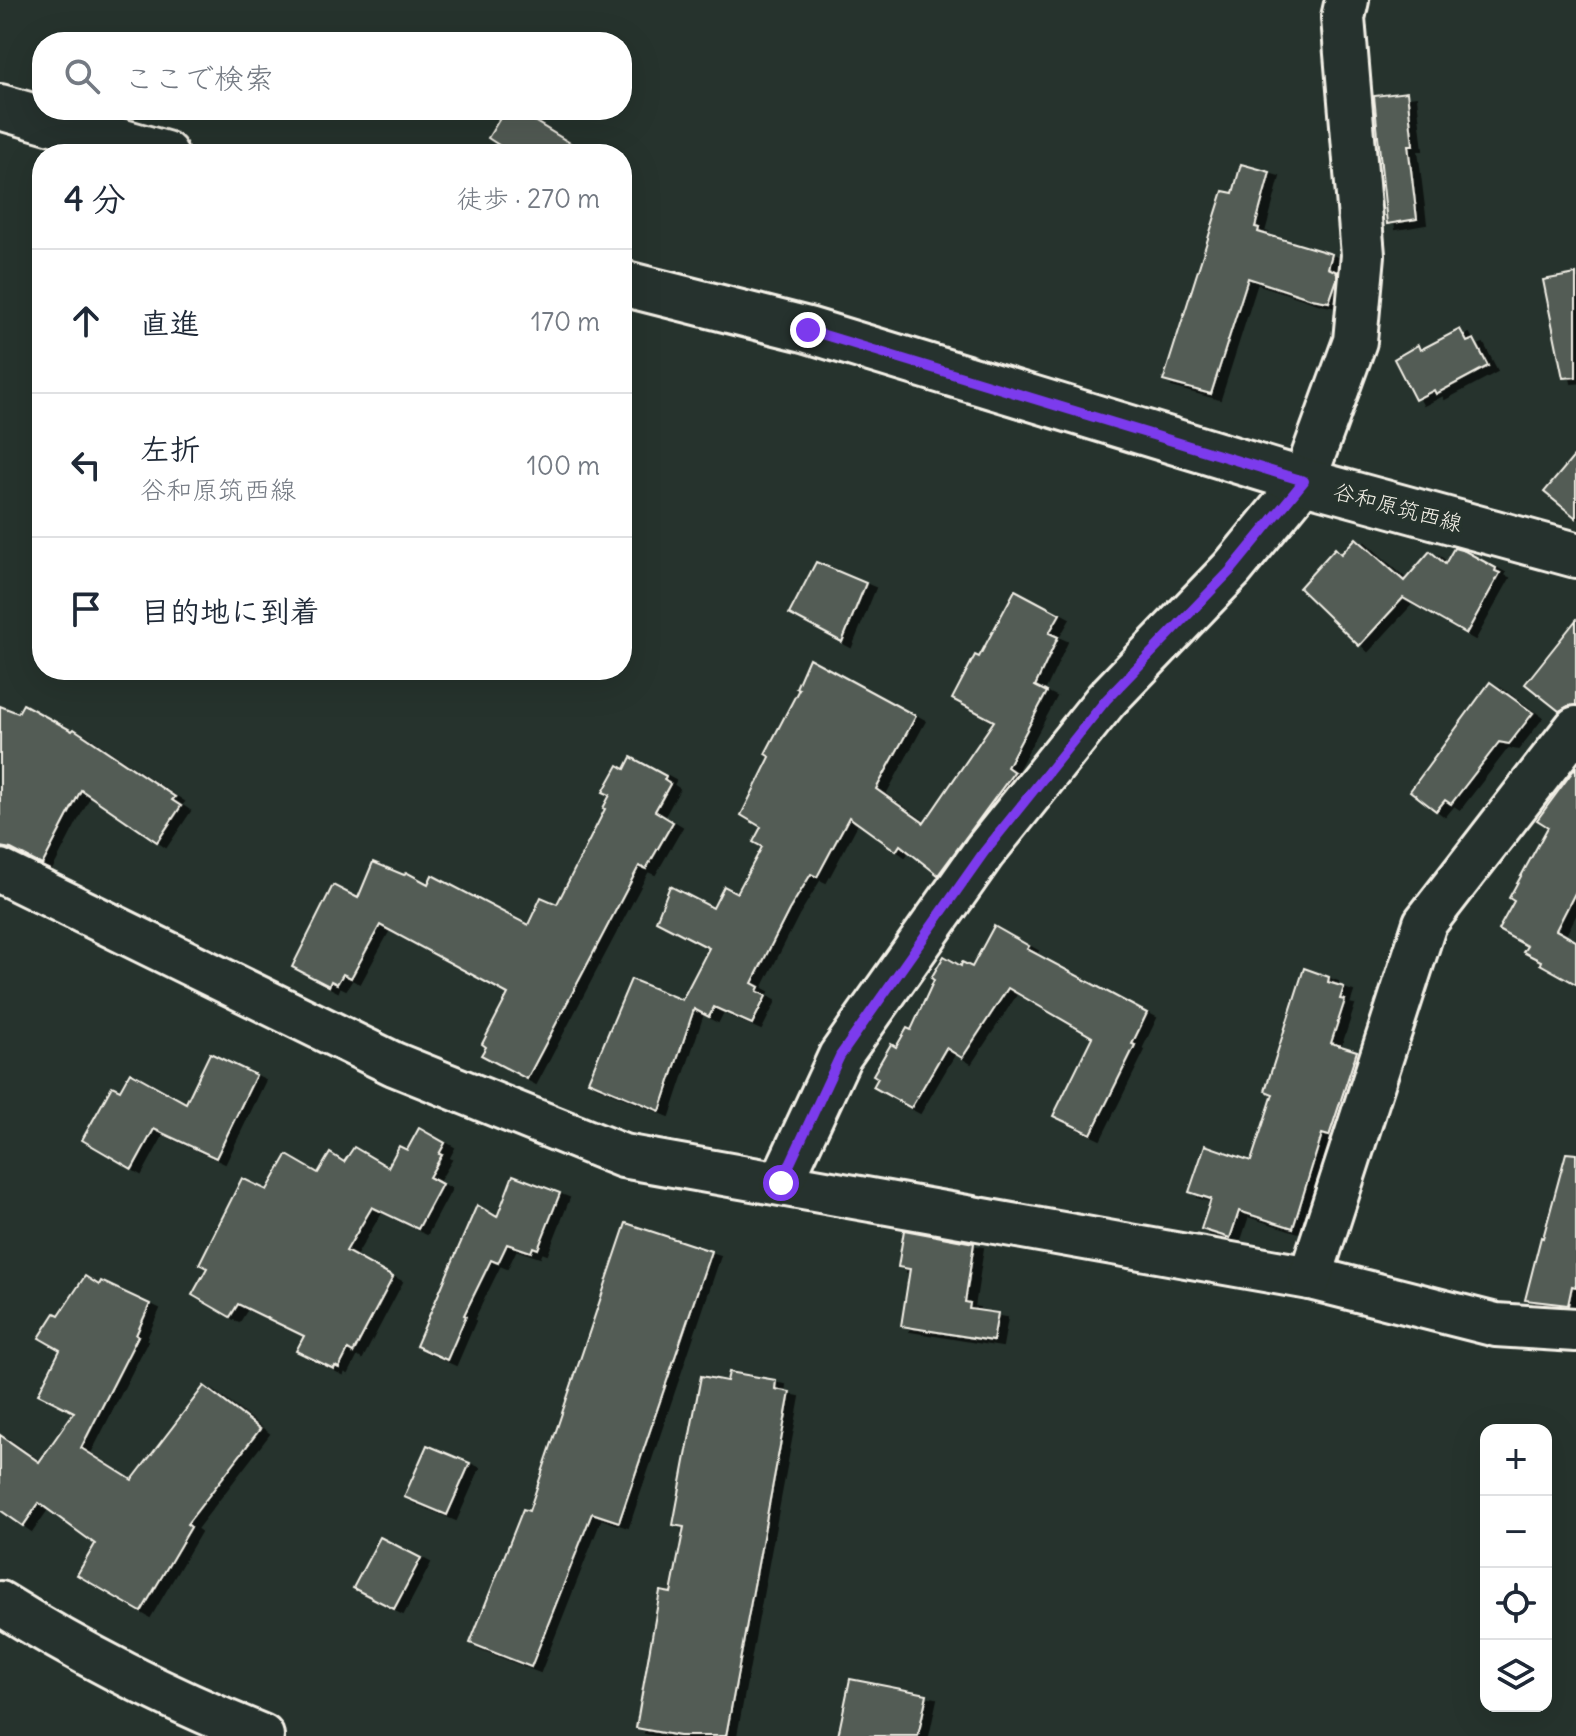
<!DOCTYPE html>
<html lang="ja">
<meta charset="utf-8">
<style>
body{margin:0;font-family:Delius,"Klee One",sans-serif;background:#f2f2f3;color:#1f2937}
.controls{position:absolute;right:24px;bottom:24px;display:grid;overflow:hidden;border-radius:16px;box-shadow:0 8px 32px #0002}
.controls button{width:72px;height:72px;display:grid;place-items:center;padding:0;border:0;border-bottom:2px solid #e0e1e3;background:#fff;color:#1f2937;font:40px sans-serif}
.stop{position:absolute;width:24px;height:24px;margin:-18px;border:6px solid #7c3aed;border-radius:50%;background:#fff}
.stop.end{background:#7c3aed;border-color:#fff;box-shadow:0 2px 8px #0008}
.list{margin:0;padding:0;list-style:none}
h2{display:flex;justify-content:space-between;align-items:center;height:104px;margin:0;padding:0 32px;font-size:34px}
h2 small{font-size:26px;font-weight:400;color:#747a83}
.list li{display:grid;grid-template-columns:52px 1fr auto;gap:24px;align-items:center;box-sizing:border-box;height:144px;padding:0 32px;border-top:2px solid #e0e1e3}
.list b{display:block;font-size:30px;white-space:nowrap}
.list p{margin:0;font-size:26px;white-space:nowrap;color:#747a83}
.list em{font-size:26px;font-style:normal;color:#747a83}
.icon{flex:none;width:44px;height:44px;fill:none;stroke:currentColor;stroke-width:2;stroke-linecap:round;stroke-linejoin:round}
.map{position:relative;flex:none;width:1576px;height:1736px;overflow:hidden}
.search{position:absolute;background:#fff;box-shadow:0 8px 32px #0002;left:32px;top:32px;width:600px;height:88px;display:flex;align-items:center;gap:20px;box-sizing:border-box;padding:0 28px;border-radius:32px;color:#747a83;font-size:30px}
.panel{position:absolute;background:#fff;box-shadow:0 8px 32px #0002;left:32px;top:144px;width:600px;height:536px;border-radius:32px}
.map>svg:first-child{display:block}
.building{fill:#525c55;stroke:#f4f1e8;stroke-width:2;filter:url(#shadow)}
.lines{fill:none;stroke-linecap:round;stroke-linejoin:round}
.minor-casing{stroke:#f4f1e8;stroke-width:48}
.secondary-casing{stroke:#f4f1e8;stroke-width:50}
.minor{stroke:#26332d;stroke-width:42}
.secondary{stroke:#26332d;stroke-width:44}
.route{stroke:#7c3aed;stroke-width:10}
.labels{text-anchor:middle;stroke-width:7;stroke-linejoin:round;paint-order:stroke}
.street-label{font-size:22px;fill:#f4f1e8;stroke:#26332d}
</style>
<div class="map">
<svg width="1576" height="1736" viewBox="0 0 1576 1736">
<defs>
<filter id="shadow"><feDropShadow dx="9" dy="5" stdDeviation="0" flood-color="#0009"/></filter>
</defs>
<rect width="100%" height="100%" fill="#26332d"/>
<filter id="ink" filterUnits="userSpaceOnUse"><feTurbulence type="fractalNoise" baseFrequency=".0125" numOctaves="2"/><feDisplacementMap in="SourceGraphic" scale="16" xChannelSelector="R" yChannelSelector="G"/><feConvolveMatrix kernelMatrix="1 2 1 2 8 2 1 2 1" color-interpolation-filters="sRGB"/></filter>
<g filter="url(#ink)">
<g class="building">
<path d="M1407,92L1413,145H1408L1417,219L1387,224L1374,96Z"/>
<path d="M505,110H516L588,154H513L488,138Z"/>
<path d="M1241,164L1270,172L1255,227L1259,228L1258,232L1332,254L1328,268L1337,272V279L1329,302L1312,299L1248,278L1211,394L1163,381L1223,191L1233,193Z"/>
<path d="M1576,274V377L1563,378L1543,280Z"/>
<path d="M1460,329L1467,342L1474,339L1488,366L1436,394L1434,390L1415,400L1394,359L1418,345L1420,350Z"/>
<path d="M1576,454V518L1544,492Z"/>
<path d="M1356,538L1404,581L1430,551L1445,564L1454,548L1465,551L1496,568L1495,571L1500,573L1466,634L1403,598L1359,646L1299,588L1335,548L1341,554Z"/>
<path d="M816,562L866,583L842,642L789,614Z"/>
<path d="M1015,590L1060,614L1049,633L1058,637L1035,686L1047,692L1007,767L1014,772L938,875L900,845L896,851L849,817L817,877L811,874L789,910L752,983L759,987L757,991L766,996L752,1024L714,1007L709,1017L694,1009L660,1111L588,1081L631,979L682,1000L709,948L656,921L670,886L713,908L724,886L737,893L762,847L753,842L761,827L741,815L770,757L765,754L799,689L796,688L809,658L916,716L876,789L924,823L994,721L952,699L975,655L979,657Z"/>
<path d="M1576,620V705L1568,706L1559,711L1525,684Z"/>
<path d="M1490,682L1533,713L1509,744L1499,742L1451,804L1445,800L1436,811L1410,791Z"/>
<path d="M23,704L72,731L74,729L175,797L172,800L181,806L157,842L81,790L42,865L11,849L0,847V706L18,713Z"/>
<path d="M631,757L666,776L664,780L670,784L655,811L673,822L646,869L639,866L527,1079L481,1055L486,1047L482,1044L508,994L380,925L351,978L343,974L337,984L331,981L329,986L292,967L333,885L358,898L373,862L404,875L406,872L428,884L432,875L528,925L541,897L557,904L605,809L603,808L610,795L603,792L618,765L625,769Z"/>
<path d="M1576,767V891L1556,930L1576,941V984L1540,964L1541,961L1523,952L1527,946L1498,930L1514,901L1509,898L1548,827L1537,820Z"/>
<path d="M994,926L1029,946L1027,949L1147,1013L1132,1044L1135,1045L1091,1134L1053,1116L1092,1037L1008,988L962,1058L946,1048L911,1108L873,1087L878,1078L873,1075L891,1044L896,1047L907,1028L911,1030L934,980L931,978L944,956L961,966L962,962L972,967Z"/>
<path d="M1304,968L1329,977L1328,982L1344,987L1340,999L1345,1000L1331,1043L1357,1051L1329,1136L1322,1134L1293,1228L1239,1211L1230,1238L1201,1229L1211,1199L1189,1192L1205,1145L1251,1161L1273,1094L1265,1091Z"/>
<path d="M210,1053L256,1075L216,1158L154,1129L132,1169L82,1140L112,1086L120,1090L130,1072L186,1103Z"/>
<path d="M419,1128L445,1143L439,1154L442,1155L429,1177L442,1184L418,1229L372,1207L346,1251L393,1277L353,1353L348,1350L339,1368L335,1366L334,1369L296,1351L304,1336L238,1304L230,1317L192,1295L207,1268L199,1264L242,1178L267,1190L287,1155L318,1173L330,1153L344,1162L354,1147L388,1167L399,1146L407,1150Z"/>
<path d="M1566,1153L1576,1154V1287L1572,1286L1568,1305L1525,1300L1541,1237L1543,1238Z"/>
<path d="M513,1175L560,1193L538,1249L533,1247L531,1252L507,1244L498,1263L491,1260L464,1315L466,1316L447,1360L416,1346L477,1205L497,1217Z"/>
<path d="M626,1223L711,1251L619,1522L592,1513L531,1667L470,1643L523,1509L529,1511Z"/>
<path d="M904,1230L974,1243L965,1302L970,1303L969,1309L998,1313L993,1341L901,1326L910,1269L898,1267Z"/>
<path d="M85,1276L99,1285L101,1281L150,1304L136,1335L138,1336L81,1448L132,1480L204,1386L260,1429L187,1524L191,1527L141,1612L77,1575L95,1544L39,1503L23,1526L0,1510V1435L39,1462L74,1412L38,1394L60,1350L39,1338L55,1313L59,1315Z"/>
<path d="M729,1372L776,1380L775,1389L790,1392L726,1736H679L636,1728L660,1591L671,1593L684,1527L673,1525L701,1376L727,1381Z"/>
<path d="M427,1445L470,1463L447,1515L404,1497Z"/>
<path d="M380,1537L421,1558L394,1609L353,1588Z"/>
<path d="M850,1679L927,1694L918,1736H838Z"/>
</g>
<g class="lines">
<defs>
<g id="minor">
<path d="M0,871L394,1064L623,1156L1310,1278L1496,1325L1576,1330"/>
<path d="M781,1183L840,1056L984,852L1106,700L1232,569L1304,481L1355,341L1363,255L1343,18L1347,0"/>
<path d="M1310,1278L1425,923L1576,728"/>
<path d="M0,1603C83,1655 172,1700 262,1736"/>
</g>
<g id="secondary">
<path d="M0,107L165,154"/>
<path d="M622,283L808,330L1304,481L1576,555"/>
</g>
</defs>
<use href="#minor" class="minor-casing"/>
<use href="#secondary" class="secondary-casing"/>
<use href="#minor" class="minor"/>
<use href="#secondary" class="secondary"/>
</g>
</g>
<g class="lines" filter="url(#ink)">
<path class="route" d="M781,1183L840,1056L984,852L1106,700L1232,569L1304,481L808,330"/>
</g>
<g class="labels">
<g class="street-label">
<text transform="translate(1398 507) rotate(15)" y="8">谷和原筑西線</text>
</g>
</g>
</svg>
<div class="controls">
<button>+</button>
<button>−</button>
<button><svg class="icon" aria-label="locate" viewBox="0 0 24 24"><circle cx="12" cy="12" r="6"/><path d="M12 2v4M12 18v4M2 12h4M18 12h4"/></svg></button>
<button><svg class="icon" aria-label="layers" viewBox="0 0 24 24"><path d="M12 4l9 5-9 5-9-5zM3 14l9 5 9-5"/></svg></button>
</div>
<div class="stop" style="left:781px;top:1183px"></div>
<div class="stop end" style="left:808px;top:330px"></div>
<div class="search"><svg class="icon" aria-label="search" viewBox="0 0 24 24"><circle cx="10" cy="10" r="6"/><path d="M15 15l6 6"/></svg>ここで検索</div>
<section class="panel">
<h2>4 分<small>徒歩 · 270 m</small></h2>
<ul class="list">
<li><svg class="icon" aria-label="ahead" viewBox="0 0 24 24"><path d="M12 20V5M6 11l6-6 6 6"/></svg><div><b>直進</b></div><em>170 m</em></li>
<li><svg class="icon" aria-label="left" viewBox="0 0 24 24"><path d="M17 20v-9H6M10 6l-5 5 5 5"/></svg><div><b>左折</b><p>谷和原筑西線</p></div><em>100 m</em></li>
<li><svg class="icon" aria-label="arrive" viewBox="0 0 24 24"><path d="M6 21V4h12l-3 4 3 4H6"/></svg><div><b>目的地に到着</b></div></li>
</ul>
</section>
</div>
